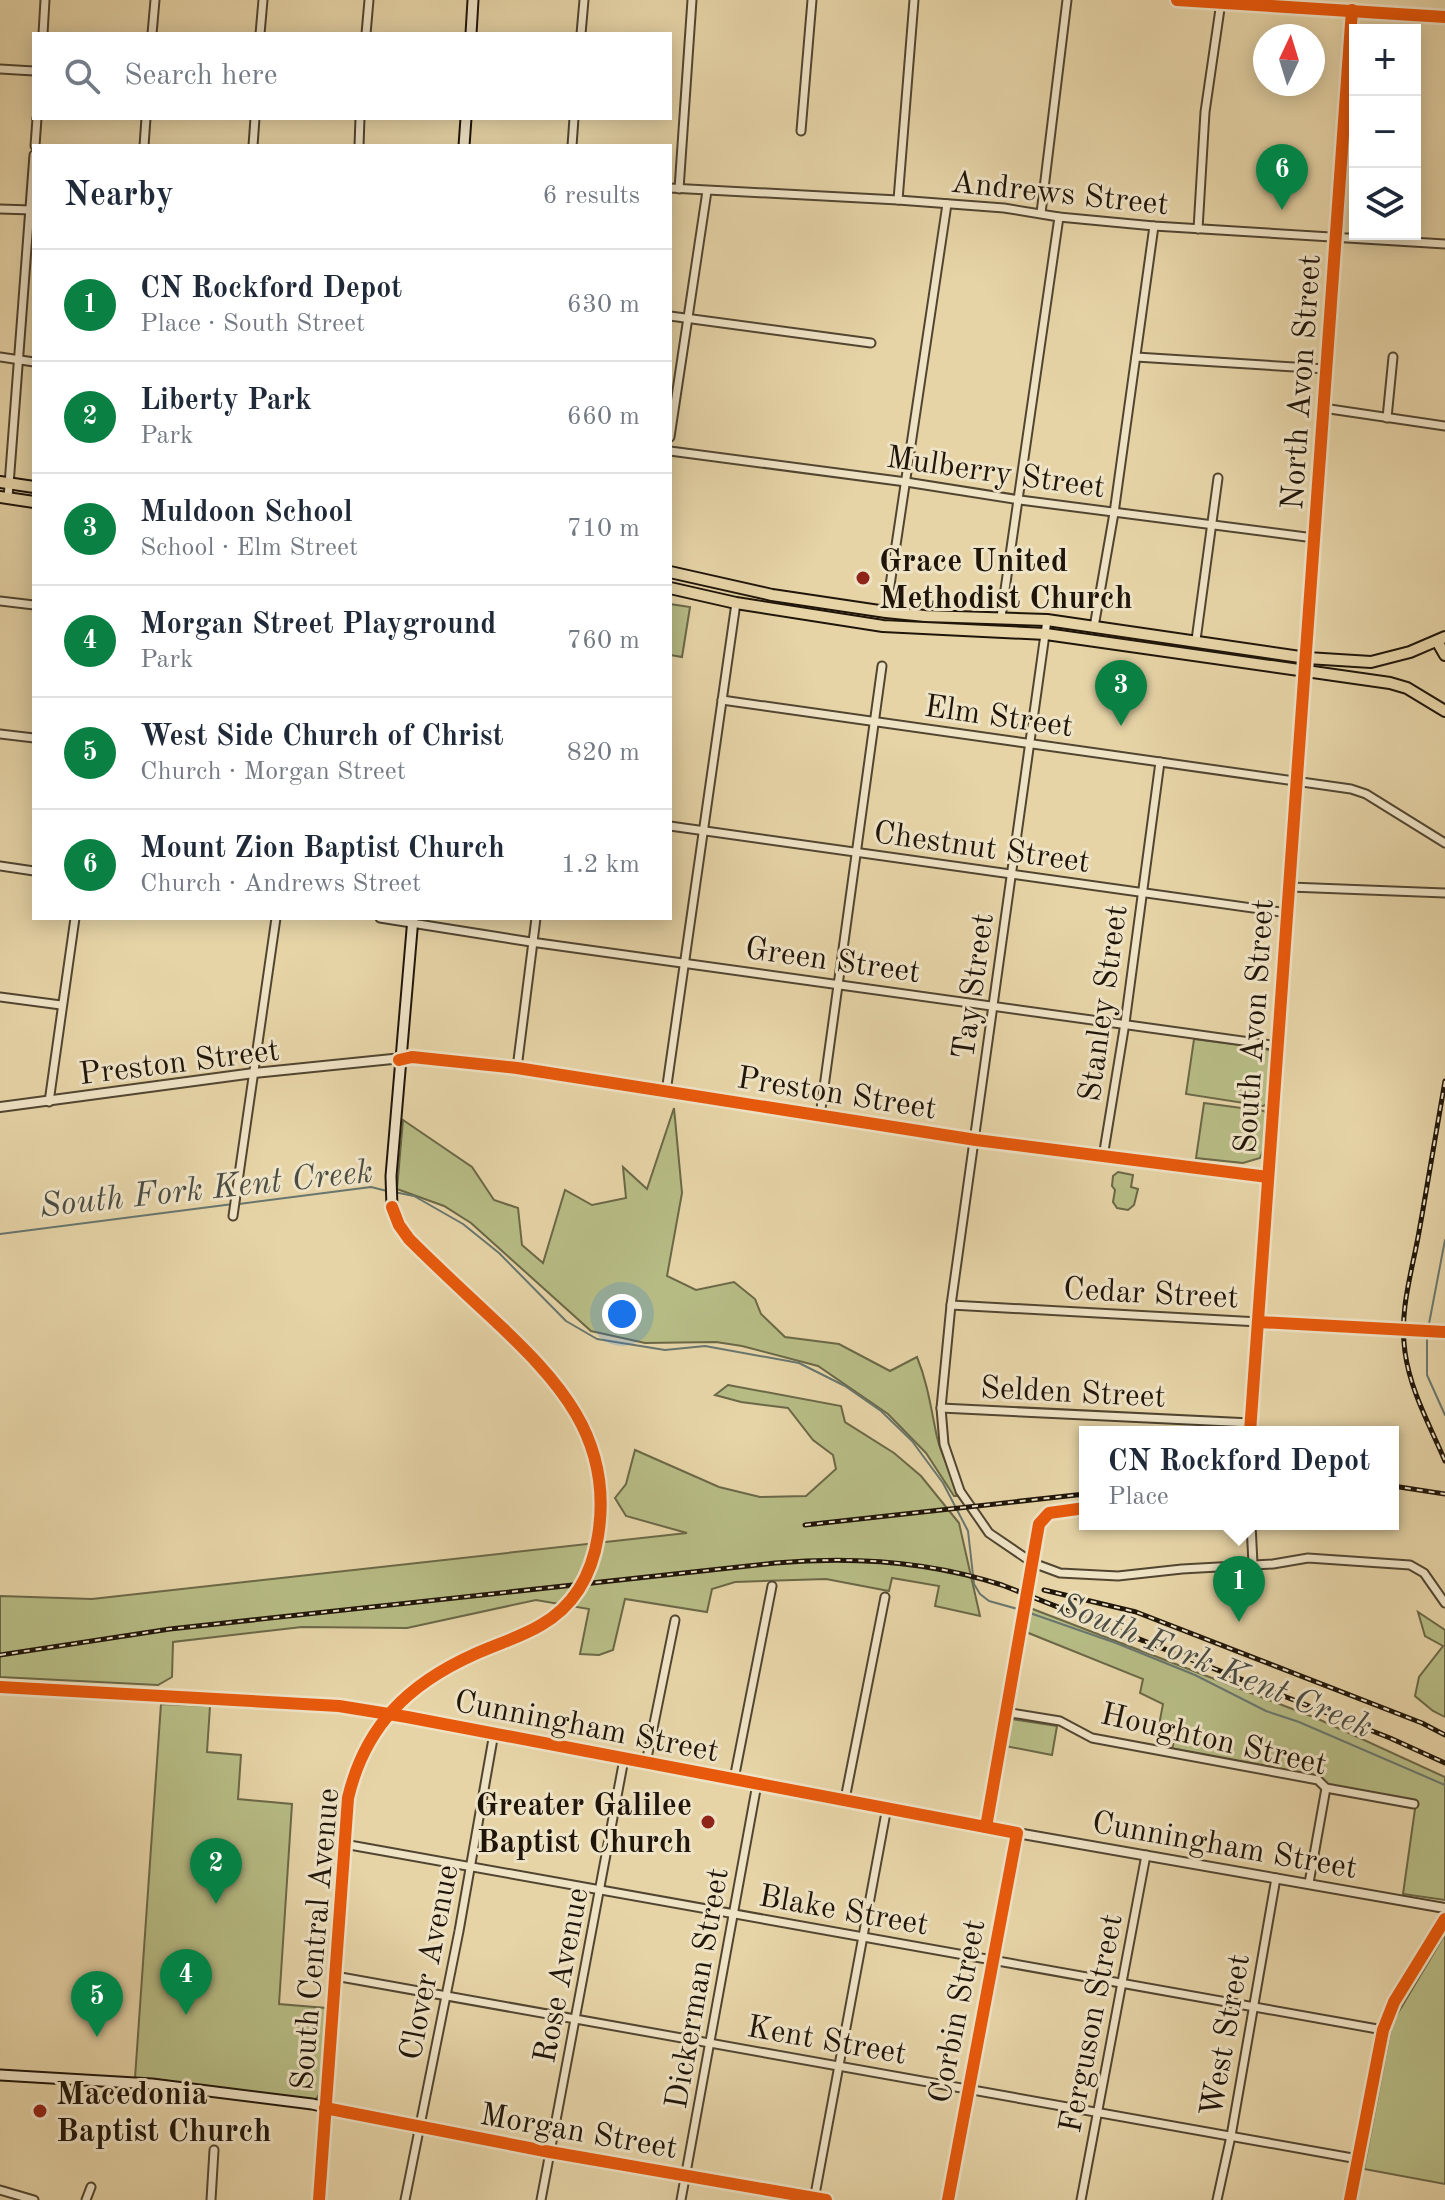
<!DOCTYPE html>
<meta charset="utf-8">
<style>
body{margin:0;font-family:"Old Standard TT",serif;background:#f6f6f7;color:#1f2937}
.controls{position:absolute;right:24px;top:24px;display:grid;overflow:hidden;border-radius:0px;box-shadow:0 4px 20px #0003}
.controls button{width:72px;height:72px;display:grid;place-items:center;padding:0;border:0;border-bottom:2px solid #e0e1e3;background:#fff;color:#1f2937;font:40px sans-serif}
.compass{position:absolute;left:1253px;top:24px;width:72px;height:72px;border-radius:50%;background:#fff;box-shadow:0 4px 20px #0003;rotate:4deg}
.you{position:absolute;left:622px;top:1314px;width:28px;height:28px;margin:-20px;border:6px solid #fff;border-radius:50%;background:#1a73e8;box-shadow:0 0 0 12px #1a73e833}
.badge{display:grid;place-items:center;width:52px;height:52px;border-radius:50%;background:#0b8043;color:#fff;font-size:26px;font-weight:700}
.pin{position:absolute;translate:-50% -66px;filter:drop-shadow(0 2px 4px #0008)}
.pin::after{content:'';position:absolute;top:42px;width:28px;height:24px;background:inherit;clip-path:polygon(0 0,100% 0,50% 100%)}
.popup{position:absolute;left:1079px;top:1426px;width:320px;height:104px;box-sizing:border-box;display:grid;place-content:center;border-radius:0px;background:#fff;filter:drop-shadow(0 2px 6px #0005);font-size:26px;white-space:nowrap;color:#747a83}
.popup b{font-size:30px;color:#1f2937}
.popup::after{content:'';position:absolute;left:50%;top:100%;margin-left:-16px;border:16px solid transparent;border-top-color:#fff}
.list{margin:0;padding:0;list-style:none}
h2{display:flex;justify-content:space-between;align-items:center;height:104px;margin:0;padding:0 32px;font-size:34px}
h2 small{font-size:26px;font-weight:400;color:#747a83}
.list li{display:grid;grid-template-columns:52px 1fr auto;gap:24px;align-items:center;box-sizing:border-box;height:112px;padding:0 32px;border-top:2px solid #e0e1e3}
.list b{display:block;font-size:30px;white-space:nowrap}
.list p{margin:0;font-size:26px;white-space:nowrap;color:#747a83}
.list em{font-size:26px;font-style:normal;color:#747a83}
.icon{flex:none;width:44px;height:44px;fill:none;stroke:currentColor;stroke-width:2;stroke-linecap:round;stroke-linejoin:round}
.map{position:relative;flex:none;width:1445px;height:2200px;overflow:hidden}
.search{position:absolute;background:#fff;box-shadow:0 4px 20px #0003;left:32px;top:32px;width:640px;height:88px;display:flex;align-items:center;gap:20px;box-sizing:border-box;padding:0 28px;border-radius:0px;color:#747a83;font-size:30px}
.panel{position:absolute;background:#fff;box-shadow:0 4px 20px #0003;left:32px;top:144px;width:640px;height:776px;border-radius:0px}
.map>svg:first-child{display:block}
.green{fill:#b7bc85;stroke:#6b6847;stroke-width:2}
.lines{fill:none;stroke-linecap:round;stroke-linejoin:round}
.stream{stroke:#68766e;stroke-width:2}
.minor-casing{stroke:#514530;stroke-width:11}
.tertiary-casing{stroke:#514530;stroke-width:12}
.secondary-casing{stroke:#1f1509;stroke-width:13}
.primary-casing{stroke:#1f1509;stroke-width:14}
.minor{stroke:#efe3c6;stroke-width:7}
.tertiary{stroke:#efe3c6;stroke-width:8}
.secondary{stroke:#efe3c6;stroke-width:9}
.primary{stroke:#e6d4a7;stroke-width:10}
.rail-casing{stroke:#1f1509;stroke-width:5}
.rail{stroke:#efe3c6;stroke-width:2;stroke-dasharray:6;stroke-linecap:butt}
.cycleway-casing{stroke:#efe3c6;stroke-width:17}
.cycleway{stroke:#e8590c;stroke-width:12}
.poi-dot{fill:#8f2418;stroke:#efe3c6;stroke-width:3}
.labels{text-anchor:middle;stroke-width:6;stroke-linejoin:round;paint-order:stroke}
.street-label{font-size:32px;fill:#1f1509;stroke:#efe3c6}
.poi-label{font-size:32px;font-weight:bold;fill:#1f1509;stroke:#efe3c6;text-anchor:start}
.water-label{font-size:34px;font-style:italic;fill:#4a4d44;stroke:#efe3c6}
</style>
<div class="map">
<svg width="1445" height="2200" viewBox="0 0 1445 2200">
<rect width="100%" height="100%" fill="#e6d4a7"/>
<filter id="stains"><feTurbulence type="fractalNoise" baseFrequency=".0025" numOctaves="4"/><feColorMatrix values="0 0 0 0 .2 0 0 0 0 .09 0 0 0 0 .02 0 0 0 .5 -.17"/></filter>
<radialGradient id="worn" r=".72"><stop offset=".6" stop-color="#630" stop-opacity="0"/><stop offset="1" stop-color="#630" stop-opacity=".3"/></radialGradient>
<g class="green">
<path d="M670,604L690,607L682,657L670,655Z"/>
<path d="M1194,1039L1263,1048L1271,1051L1268,1104L1263,1106L1186,1094Z"/>
<path d="M1204,1103L1264,1111L1268,1115L1265,1146L1260,1158L1243,1163L1196,1158Z"/>
<path d="M674,1108L682,1193L667,1276L696,1290L734,1282L755,1299L761,1314L785,1337L839,1344L890,1371L917,1357C928,1384 931,1409 937,1437C942,1458 953,1476 959,1496H954L926,1453L888,1414L818,1366L742,1346L716,1342L645,1343L591,1331L471,1223L444,1206L397,1189L403,1120L472,1167L494,1200L518,1208L522,1245L543,1263L565,1190L592,1205L626,1198L623,1167L647,1189Z"/>
<path d="M1118,1172L1133,1175L1131,1187L1138,1189L1134,1205L1128,1210L1117,1208L1113,1202L1115,1190L1112,1186L1113,1176Z"/>
<path d="M728,1385L841,1406L845,1422L894,1453L921,1476L959,1523L980,1616L935,1606L939,1586L892,1578L889,1591L826,1579L735,1582L712,1589L707,1612L625,1599L613,1650L599,1655L580,1654L589,1609L536,1600L407,1628L302,1627L173,1642L172,1677L158,1685L0,1677V1596L92,1599L687,1533L626,1516L615,1498L626,1484L635,1450L719,1487L760,1497L806,1496L836,1469L833,1455L813,1440L788,1408L741,1402L715,1395Z"/>
<path d="M1030,1608L1316,1718L1445,1777V1900L1403,1894L1416,1802L1330,1785L1316,1776L1172,1750L1176,1730L1159,1725L1163,1704L1140,1693L1143,1679L1026,1632Z"/>
<path d="M1418,1612L1445,1630V1717L1433,1711L1415,1696L1419,1677L1443,1646L1425,1636Z"/>
<path d="M161,1704L210,1706L207,1752L241,1755L238,1799L292,1804L279,2004L326,2008L321,2091L317,2098L309,2101L135,2078Z"/>
<path d="M1011,1719L1057,1726L1052,1755L1005,1746Z"/>
<path d="M1445,1934V2184L1364,2169L1392,2023Z"/>
</g>
<g class="lines">
<g class="stream">
<path d="M394,1192L414,1196L463,1224L499,1253L566,1321L597,1339L665,1350L705,1346L799,1363L845,1386L881,1411L912,1441L943,1483L968,1531L974,1584L980,1594L989,1601L1021,1610"/>
<path d="M239,1204L371,1187L387,1191"/>
<path d="M0,1234L233,1204"/>
<path d="M1428,1329L1445,1240"/>
<path d="M1427,1335V1375L1445,1415"/>
<path d="M1027,1612L1116,1643L1195,1675L1266,1711L1299,1722L1445,1785"/>
</g>
<defs>
<g id="minor">
<path d="M43,34L45,0"/>
<path d="M152,34L155,0"/>
<path d="M260,34L263,0"/>
<path d="M366,34L369,0"/>
<path d="M581,34L584,0"/>
<path d="M0,69L34,71"/>
<path d="M801,131L812,0"/>
<path d="M35,146L37,118"/>
<path d="M144,146L146,118"/>
<path d="M253,146L255,118"/>
<path d="M359,146L360,118"/>
<path d="M572,146L574,118"/>
<path d="M670,188L898,200L1004,208L1059,217L1154,226L1445,244"/>
<path d="M679,189L692,0"/>
<path d="M898,200L914,0"/>
<path d="M0,209L32,210"/>
<path d="M1041,213L1067,0"/>
<path d="M1198,229L1205,112L1221,2"/>
<path d="M670,316L871,343"/>
<path d="M0,357L34,362"/>
<path d="M1136,357L1326,369"/>
<path d="M1323,408L1445,426"/>
<path d="M1387,418L1393,357"/>
<path d="M670,437L707,191"/>
<path d="M670,451L906,482L1020,500L1314,538"/>
<path d="M8,498L34,155"/>
<path d="M0,601L34,605"/>
<path d="M886,612L947,204"/>
<path d="M1001,617L1059,217"/>
<path d="M1047,620L951,1305L941,1408L944,1444L960,1491L989,1533L1033,1563L1060,1573L1118,1576L1182,1569L1273,1564L1308,1558L1410,1565L1424,1573L1445,1603"/>
<path d="M1094,627L1114,513L1154,226"/>
<path d="M1196,640L1218,478"/>
<path d="M722,700L1351,789L1366,794L1445,843"/>
<path d="M0,734L34,738"/>
<path d="M670,826L1288,913"/>
<path d="M0,866L34,871"/>
<path d="M1290,887L1445,893"/>
<path d="M380,918L531,942L1279,1046"/>
<path d="M0,997L61,1005"/>
<path d="M517,1068L536,918"/>
<path d="M666,1092L736,603"/>
<path d="M49,1102L75,918"/>
<path d="M820,1116L882,666"/>
<path d="M1103,1157L1125,1023L1160,762"/>
<path d="M233,1216L276,918"/>
<path d="M951,1305L1259,1322"/>
<path d="M941,1408L1251,1423"/>
<path d="M1251,1524L1253,1564"/>
<path d="M1005,1712L1060,1721L1092,1738L1318,1780L1326,1788L1414,1804"/>
<path d="M646,1763L675,1620"/>
<path d="M734,1779L772,1586"/>
<path d="M845,1799L885,1597"/>
<path d="M344,1844L1383,2030"/>
<path d="M1309,1883L1326,1788"/>
<path d="M335,1976L1358,2159"/>
<path d="M0,2190L34,2200"/>
<path d="M86,2200L91,2187"/>
<path d="M211,2200L214,2150"/>
<path d="M405,2200L459,1931L494,1733"/>
<path d="M541,2200L624,1759"/>
<path d="M681,2200L757,1784"/>
<path d="M814,2200L887,1807"/>
<path d="M1081,2200L1146,1855"/>
<path d="M1217,2200L1231,2136L1276,1878"/>
</g>
<g id="tertiary">
<path d="M0,1107L254,1073L412,1057L517,1068L976,1140L1268,1177"/>
<path d="M1259,1322L1445,1332"/>
<path d="M1250,1432L1352,10"/>
<path d="M0,1687L339,1706L372,1711L1017,1833L1445,1908"/>
<path d="M986,1827L1039,1524L1049,1513L1085,1508"/>
<path d="M948,2200L1017,1833"/>
</g>
<g id="secondary">
<path d="M1177,0L1445,17"/>
<path d="M471,34L473,0"/>
<path d="M464,146L466,118"/>
<path d="M0,2075L152,2084L312,2104L419,2128L826,2200"/>
<path d="M319,2200L348,1798C365,1726 408,1684 475,1654C497,1644 521,1637 541,1625C574,1606 592,1574 598,1536C614,1438 558,1380 492,1318C464,1292 436,1266 409,1239L399,1225L392,1207L391,1176L413,918"/>
<path d="M1350,2200L1383,2030L1394,2002L1445,1919"/>
</g>
<g id="primary">
<path d="M0,482L34,487"/>
<path d="M0,497L34,502"/>
<path d="M670,572L772,595L886,612L925,616L1047,620L1307,658L1371,662L1410,652L1445,637"/>
<path d="M670,588L736,603L883,626L1046,634L1390,683L1407,688L1445,711"/>
<path d="M1437,641L1445,655"/>
</g>
</defs>
<use href="#minor" class="minor-casing"/>
<use href="#tertiary" class="tertiary-casing"/>
<use href="#secondary" class="secondary-casing"/>
<use href="#primary" class="primary-casing"/>
<use href="#minor" class="minor"/>
<use href="#tertiary" class="tertiary"/>
<use href="#secondary" class="secondary"/>
<use href="#primary" class="primary"/>
<defs>
<g id="rail">
<path d="M1445,1081C1436,1132 1428,1182 1419,1232C1412,1272 1399,1310 1405,1352C1410,1390 1430,1426 1445,1461"/>
<path d="M1393,1486L1445,1494"/>
<path d="M805,1525L1085,1494"/>
<path d="M1044,1590L1136,1612L1422,1723L1445,1735"/>
<path d="M0,1655L170,1629L775,1563C852,1556 928,1561 1002,1585L1390,1738L1445,1763"/>
</g>
</defs>
<use href="#rail" class="rail-casing"/>
<use href="#rail" class="rail"/>
<defs>
<g id="cycleway">
<path d="M1177,0L1445,17"/>
<path d="M399,1060L412,1057L517,1068L976,1140L1268,1177"/>
<path d="M1259,1322L1445,1332"/>
<path d="M1250,1432L1352,10"/>
<path d="M0,1687L339,1706L407,1717L1017,1833L948,2200"/>
<path d="M986,1827L1039,1524L1049,1513L1085,1508"/>
<path d="M325,2108L550,2152L826,2200"/>
<path d="M319,2200L348,1798C365,1726 408,1684 475,1654C497,1644 521,1637 541,1625C574,1606 592,1574 598,1536C614,1438 558,1380 492,1318C464,1292 436,1266 409,1239L399,1225L392,1207"/>
<path d="M1350,2200L1383,2030L1394,2002L1445,1919"/>
</g>
</defs>
<use href="#cycleway" class="cycleway-casing"/>
<use href="#cycleway" class="cycleway"/>
</g>
<g class="poi-dot">
<circle cx="863" cy="578" r="8"/>
<circle cx="708" cy="1822" r="8"/>
<circle cx="40" cy="2111" r="8"/>
</g>
<g class="labels">
<g class="street-label">
<text transform="translate(1060 192) rotate(6)" y="11">Andrews Street</text>
<text transform="translate(1300 382) rotate(-86)" y="11">North Avon Street</text>
<text transform="translate(996 471) rotate(8)" y="11">Mulberry Street</text>
<text transform="translate(999 715) rotate(8)" y="11">Elm Street</text>
<text transform="translate(982 846) rotate(8)" y="11">Chestnut Street</text>
<text transform="translate(833 959) rotate(8)" y="11">Green Street</text>
<text transform="translate(972 986) rotate(-82)" y="11">Tay Street</text>
<text transform="translate(1102 1003) rotate(-82)" y="11">Stanley Street</text>
<text transform="translate(1253 1026) rotate(-86)" y="11">South Avon Street</text>
<text transform="translate(179 1061) rotate(-7)" y="11">Preston Street</text>
<text transform="translate(837 1092) rotate(9)" y="11">Preston Street</text>
<text transform="translate(1151 1292) rotate(3)" y="11">Cedar Street</text>
<text transform="translate(1073 1391) rotate(3)" y="11">Selden Street</text>
<text transform="translate(587 1725) rotate(11)" y="11">Cunningham Street</text>
<text transform="translate(1214 1738) rotate(13)" y="11">Houghton Street</text>
<text transform="translate(1225 1844) rotate(10)" y="11">Cunningham Street</text>
<text transform="translate(844 1909) rotate(10)" y="11">Blake Street</text>
<text transform="translate(314 1939) rotate(-85)" y="11">South Central Avenue</text>
<text transform="translate(428 1962) rotate(-79)" y="11">Clover Avenue</text>
<text transform="translate(560 1975) rotate(-79)" y="11">Rose Avenue</text>
<text transform="translate(696 1988) rotate(-80)" y="11">Dickerman Street</text>
<text transform="translate(956 2011) rotate(-79)" y="11">Corbin Street</text>
<text transform="translate(1090 2023) rotate(-79)" y="11">Ferguson Street</text>
<text transform="translate(1224 2035) rotate(-80)" y="11">West Street</text>
<text transform="translate(827 2039) rotate(10)" y="11">Kent Street</text>
<text transform="translate(579 2130) rotate(10)" y="11">Morgan Street</text>
</g>
<g class="poi-label">
<text x="879" y="571">Grace United<tspan x="879" dy="37">Methodist Church</tspan></text>
<text x="692" y="1815" text-anchor="end">Greater Galilee<tspan x="692" dy="37">Baptist Church</tspan></text>
<text x="56" y="2104">Macedonia<tspan x="56" dy="37">Baptist Church</tspan></text>
</g>
<g class="water-label">
<text transform="translate(206 1187) rotate(-6)" y="12">South Fork Kent Creek</text>
<text transform="translate(1216 1664) rotate(22)" y="12">South Fork Kent Creek</text>
</g>
</g>
<rect width="100%" height="100%" filter="url(#stains)"/>
<rect width="100%" height="100%" fill="url(#worn)"/>
</svg>
<div class="controls">
<button>+</button>
<button>−</button>
<button><svg class="icon" aria-label="layers" viewBox="0 0 24 24"><path d="M12 4l9 5-9 5-9-5zM3 14l9 5 9-5"/></svg></button>
</div>
<svg class="compass" viewBox="-18 -18 36 36"><path d="M0-13l5 13h-10z" fill="#e53935"/><path d="M0 13l5-13h-10z" fill="#747a83"/></svg>
<div class="you"></div>
<div class="pin badge" style="left:1239px;top:1622px">1</div>
<div class="popup"><b>CN Rockford Depot</b>Place</div>
<div class="pin badge" style="left:216px;top:1904px">2</div>
<div class="pin badge" style="left:1121px;top:726px">3</div>
<div class="pin badge" style="left:186px;top:2015px">4</div>
<div class="pin badge" style="left:97px;top:2037px">5</div>
<div class="pin badge" style="left:1282px;top:210px">6</div>
<div class="search"><svg class="icon" aria-label="search" viewBox="0 0 24 24"><circle cx="10" cy="10" r="6"/><path d="M15 15l6 6"/></svg>Search here</div>
<section class="panel">
<h2>Nearby<small>6 results</small></h2>
<ul class="list">
<li><span class="badge">1</span><div><b>CN Rockford Depot</b><p>Place · South Street</p></div><em>630 m</em></li>
<li><span class="badge">2</span><div><b>Liberty Park</b><p>Park</p></div><em>660 m</em></li>
<li><span class="badge">3</span><div><b>Muldoon School</b><p>School · Elm Street</p></div><em>710 m</em></li>
<li><span class="badge">4</span><div><b>Morgan Street Playground</b><p>Park</p></div><em>760 m</em></li>
<li><span class="badge">5</span><div><b>West Side Church of Christ</b><p>Church · Morgan Street</p></div><em>820 m</em></li>
<li><span class="badge">6</span><div><b>Mount Zion Baptist Church</b><p>Church · Andrews Street</p></div><em>1.2 km</em></li>
</ul>
</section>
</div>
